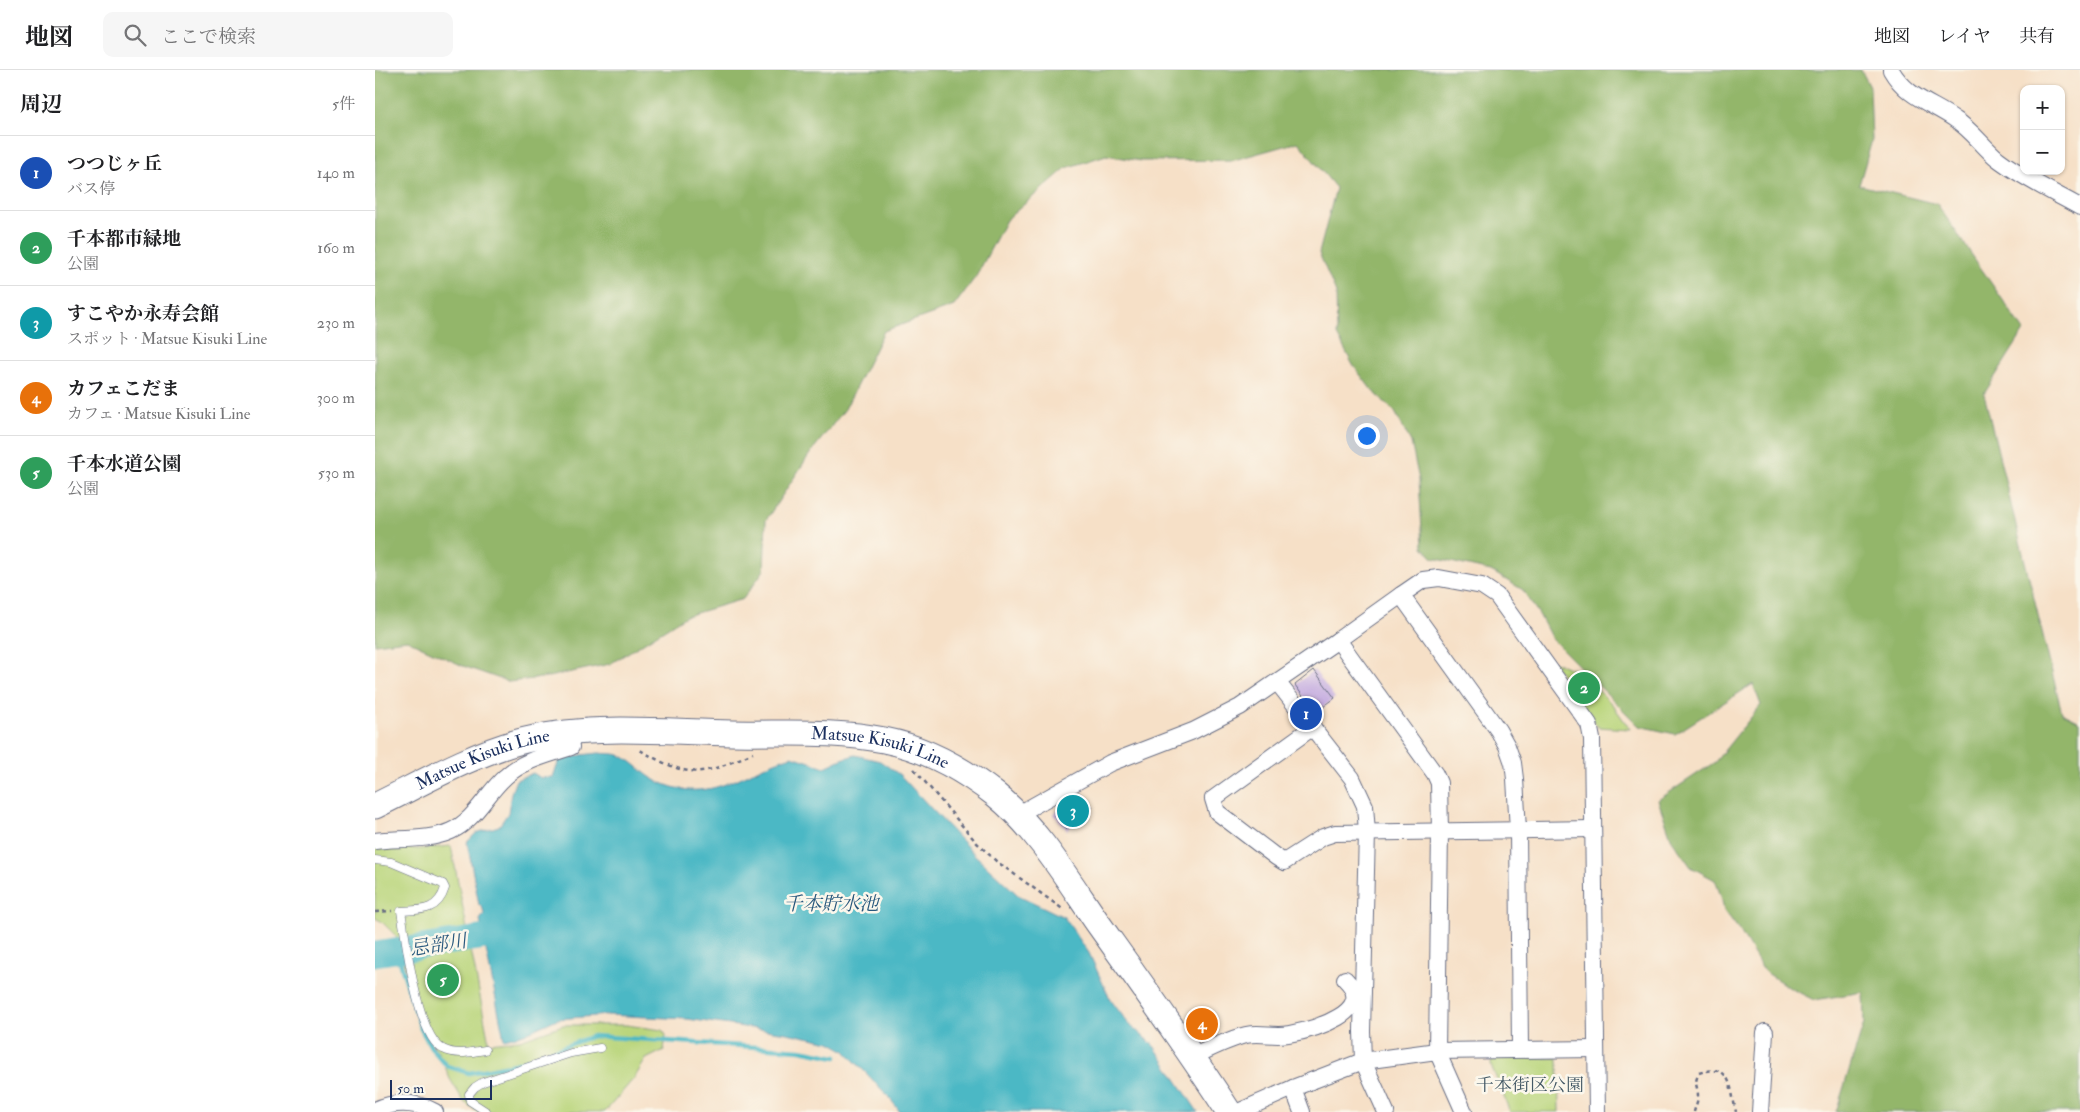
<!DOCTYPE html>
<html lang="ja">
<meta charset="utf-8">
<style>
body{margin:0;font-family:"IM FELL Double Pica","Noto Serif JP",serif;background:#f6f6f6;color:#202124}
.controls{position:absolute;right:15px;top:15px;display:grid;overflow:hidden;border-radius:10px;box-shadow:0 1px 4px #0004}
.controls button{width:45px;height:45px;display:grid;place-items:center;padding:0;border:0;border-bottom:1px solid #e0e0e0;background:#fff;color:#202124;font:25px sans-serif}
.scale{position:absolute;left:15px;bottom:12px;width:102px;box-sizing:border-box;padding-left:5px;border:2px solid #1b2f5e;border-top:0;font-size:14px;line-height:18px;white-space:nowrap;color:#1b2f5e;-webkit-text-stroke:4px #fbf7ec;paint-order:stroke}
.you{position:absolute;left:991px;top:365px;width:18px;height:18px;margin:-12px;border:4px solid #fff;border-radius:50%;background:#1a73e8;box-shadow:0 0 0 8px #1a73e833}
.badge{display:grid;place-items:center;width:32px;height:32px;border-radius:50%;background:#1a73e8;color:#fff;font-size:16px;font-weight:700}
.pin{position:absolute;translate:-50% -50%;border:2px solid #fff;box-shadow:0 1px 5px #0006}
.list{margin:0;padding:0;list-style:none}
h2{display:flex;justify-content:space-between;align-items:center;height:65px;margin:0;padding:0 20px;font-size:21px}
h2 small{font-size:16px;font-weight:400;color:#757577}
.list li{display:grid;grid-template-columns:32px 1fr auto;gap:15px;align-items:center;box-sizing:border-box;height:75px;padding:0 20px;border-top:1px solid #e0e0e0}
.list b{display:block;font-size:19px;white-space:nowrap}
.list p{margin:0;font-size:16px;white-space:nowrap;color:#757577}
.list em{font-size:16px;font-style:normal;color:#757577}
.icon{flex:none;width:28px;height:28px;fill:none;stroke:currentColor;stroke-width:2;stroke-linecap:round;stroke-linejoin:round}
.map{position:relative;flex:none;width:1705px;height:1042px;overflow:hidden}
header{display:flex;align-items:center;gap:30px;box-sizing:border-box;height:70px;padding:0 25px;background:#fff;border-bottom:1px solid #e0e0e0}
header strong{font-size:24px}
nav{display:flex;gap:28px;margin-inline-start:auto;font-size:18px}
.search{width:350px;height:45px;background:#f6f6f6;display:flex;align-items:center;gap:12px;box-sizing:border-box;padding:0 18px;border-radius:10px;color:#757577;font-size:19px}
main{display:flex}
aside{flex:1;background:#fff}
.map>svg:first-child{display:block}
.green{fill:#bad57b;stroke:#6a826c}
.forest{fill:#93b66b;stroke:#577264}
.water{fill:#4bb8c5;stroke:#337492}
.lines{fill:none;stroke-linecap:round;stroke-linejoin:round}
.stream{stroke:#4bb8c5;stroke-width:4.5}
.river{stroke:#4bb8c5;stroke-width:25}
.building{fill:#bda2de}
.service-casing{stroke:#686d83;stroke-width:9}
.minor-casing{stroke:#686d83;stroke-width:18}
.primary-casing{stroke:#686d83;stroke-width:27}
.path{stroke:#686d83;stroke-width:2.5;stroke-dasharray:4 4;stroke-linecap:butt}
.service{stroke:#fff;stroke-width:8}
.minor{stroke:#fff;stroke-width:16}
.primary{stroke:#fff;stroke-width:25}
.labels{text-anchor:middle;stroke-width:5;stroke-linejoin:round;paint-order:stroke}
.street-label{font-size:18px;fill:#1b2f5e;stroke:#fbf7ec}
.park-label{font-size:18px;fill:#435865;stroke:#fbf7ec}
.water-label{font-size:19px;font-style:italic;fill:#29587d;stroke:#fbf7ec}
</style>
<header>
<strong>地図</strong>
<div class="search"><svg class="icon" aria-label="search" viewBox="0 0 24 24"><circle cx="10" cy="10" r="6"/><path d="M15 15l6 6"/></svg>ここで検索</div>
<nav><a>地図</a><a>レイヤ</a><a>共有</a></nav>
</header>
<main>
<aside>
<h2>周辺<small>5件</small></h2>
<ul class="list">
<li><span class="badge" style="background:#1a4fb4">1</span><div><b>つつじヶ丘</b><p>バス停</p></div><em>140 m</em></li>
<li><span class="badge" style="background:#2e9e5b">2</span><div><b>千本都市緑地</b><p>公園</p></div><em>160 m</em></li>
<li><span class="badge" style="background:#0f9aa8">3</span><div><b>すこやか永寿会館</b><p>スポット · Matsue Kisuki Line</p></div><em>230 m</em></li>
<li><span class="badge" style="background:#e8710a">4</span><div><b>カフェこだま</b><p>カフェ · Matsue Kisuki Line</p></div><em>300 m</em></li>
<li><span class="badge" style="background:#2e9e5b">5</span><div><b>千本水道公園</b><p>公園</p></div><em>530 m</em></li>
</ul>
</aside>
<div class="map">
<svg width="1705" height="1042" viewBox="0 0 1705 1042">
<rect width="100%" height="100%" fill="#fbf7ec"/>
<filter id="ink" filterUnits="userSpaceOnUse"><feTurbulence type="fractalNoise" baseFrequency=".02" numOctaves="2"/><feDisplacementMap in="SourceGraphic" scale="10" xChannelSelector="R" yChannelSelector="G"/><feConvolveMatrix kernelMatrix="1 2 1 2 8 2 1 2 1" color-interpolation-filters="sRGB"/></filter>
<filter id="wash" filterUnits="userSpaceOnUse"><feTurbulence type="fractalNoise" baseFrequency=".0096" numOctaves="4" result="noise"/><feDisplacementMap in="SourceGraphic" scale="20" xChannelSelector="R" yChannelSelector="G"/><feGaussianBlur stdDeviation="1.12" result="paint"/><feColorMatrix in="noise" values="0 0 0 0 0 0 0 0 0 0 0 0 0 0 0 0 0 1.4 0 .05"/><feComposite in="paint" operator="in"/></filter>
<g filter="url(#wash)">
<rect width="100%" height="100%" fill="#f6e0c7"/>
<g class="green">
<path d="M1177,591L1206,603L1237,634L1255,659L1223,657Z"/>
<path d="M13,776L43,779L76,776L114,973L145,970L188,955H251L287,960L291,965L289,980L271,989L260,1007L230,1042H103L89,1032L83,1022L75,1009L66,987L49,959L21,866L6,851L0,848V777Z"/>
<path d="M1117,988H1183L1184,1042H1135L1116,995Z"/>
</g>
<path class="forest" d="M0,0H1486L1495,17L1497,70L1484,115L1562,134L1649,261L1609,324L1687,643L1705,652V1042H1461L1489,953L1488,922L1439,930L1415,918L1389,901L1365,861L1349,840L1346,826L1340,810L1316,797L1297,770L1283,730L1340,692L1386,635L1378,614L1300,664L1264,656L1177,569L1165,546L1148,520L1116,501L1058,488L1048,477L1044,410L1036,372L1020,342L996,319L978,295L962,265L961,223L944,183L961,118L923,72L859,90L766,91L731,85L691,98L631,150L602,205L579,236L509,261L470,339L436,382L391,450L389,500L368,529L311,546L235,594L173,607L134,612L88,596L32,570L0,574Z"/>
<path class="water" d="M224,683C230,684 238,683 244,685C257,689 269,705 282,711C336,737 367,701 417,686L450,697L467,689L480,685L505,691L525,705L600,785L643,825L689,847L714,883L735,929L753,953L779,976L823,1042H525L514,1027L469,980L455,972L412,963L312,949L233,945L182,949L149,964L129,969L105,850L109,844L108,839L104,835L92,772L101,763L124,756L133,743L136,723L141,710L158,703L166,708L178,707L184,691L206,685Z"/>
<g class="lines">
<path class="stream" d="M22,882L46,959L57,979L72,996L94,1003L144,993L218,966L425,980L461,987"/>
<path class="river" d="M0,884L143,862"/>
</g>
<g id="blocks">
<g class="building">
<path d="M939,600L960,628L940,643L920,615Z"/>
<path d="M704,722L718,737L692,760L679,744Z"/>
<path d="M828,942L840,958L826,967L815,951Z"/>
</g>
</g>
</g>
<g filter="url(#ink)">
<use href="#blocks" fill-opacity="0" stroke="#686d83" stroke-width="1"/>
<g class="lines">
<defs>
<g id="service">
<path d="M0,790L16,792L68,814L70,818C63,841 47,840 26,841C31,869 42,967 68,979C82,986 96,982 110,980"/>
<path d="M112,1042L95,1031L94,1024L100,1017L108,1012L196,983L225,978"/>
</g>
<g id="minor">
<path d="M1516,0C1532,28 1557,33 1581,50C1597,60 1608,77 1623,89C1648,108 1678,122 1705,137"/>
<path d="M1026,525L1048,510L1064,508L1107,516L1122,526L1214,654L1217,669L1222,1042"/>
<path d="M963,570L1026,525L1123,660L1132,676L1138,693L1140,709L1143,760L1145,979"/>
<path d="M903,613L977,708L990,736L992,762L987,961L988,991L1011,1042"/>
<path d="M938,657L838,729L842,742L901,787L909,792L948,767L960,763L1217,759"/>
<path d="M642,745L735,693L818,661L865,637L963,570L1060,704L1064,713L1065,761L1062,981L1089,1042"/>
<path d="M0,771C24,768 54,771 76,761C100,750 111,724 130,707C148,690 173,685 196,677"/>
<path d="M817,987C835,979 853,969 871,965C885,962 900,967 914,964C936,960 1004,942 970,909"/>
<path d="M918,1018L927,1042"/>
<path d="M0,1040C20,1031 41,1032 60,1042"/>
<path d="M863,1042L918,1018L988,991L1062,981L1221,979"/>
<path d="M1385,1042L1390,962"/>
</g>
<g id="primary">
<path id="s1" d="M0,736C47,713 93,686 143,672C209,653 289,662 357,663C407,664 460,660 509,670C550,678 589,700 621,725C662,758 693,810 722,852C767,915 812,977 854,1042"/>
</g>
</defs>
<use href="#service" class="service-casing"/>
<use href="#minor" class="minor-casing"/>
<use href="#primary" class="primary-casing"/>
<g class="path">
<path d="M265,680C317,710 325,706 378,683"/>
<path d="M539,699L602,773L621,791L689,840"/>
<path d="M0,842L17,841"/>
<path d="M1319,1042C1320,1037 1323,1031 1323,1026C1323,1015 1318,1015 1324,1003C1357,992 1355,1017 1361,1042"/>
</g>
<use href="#service" class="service"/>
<use href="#minor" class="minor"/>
<use href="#primary" class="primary"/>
</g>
</g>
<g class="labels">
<g class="street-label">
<text dy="6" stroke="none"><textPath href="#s1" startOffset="522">Matsue Kisuki Line</textPath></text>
<text dy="6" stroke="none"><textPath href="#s1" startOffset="118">Matsue Kisuki Line</textPath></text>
</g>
<g class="park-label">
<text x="1155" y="1021">千本街区公園</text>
</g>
<g class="water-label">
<text x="456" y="840">千本貯水池</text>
<text transform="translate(63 874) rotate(-9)" y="7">忌部川</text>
</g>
</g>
</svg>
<div class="controls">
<button>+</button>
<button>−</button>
</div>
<div class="scale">50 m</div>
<div class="you"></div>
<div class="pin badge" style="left:931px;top:644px;background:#1a4fb4">1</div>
<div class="pin badge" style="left:1209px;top:618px;background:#2e9e5b">2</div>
<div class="pin badge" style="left:698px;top:741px;background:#0f9aa8">3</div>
<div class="pin badge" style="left:827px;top:954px;background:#e8710a">4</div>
<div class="pin badge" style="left:68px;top:910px;background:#2e9e5b">5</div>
</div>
</main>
